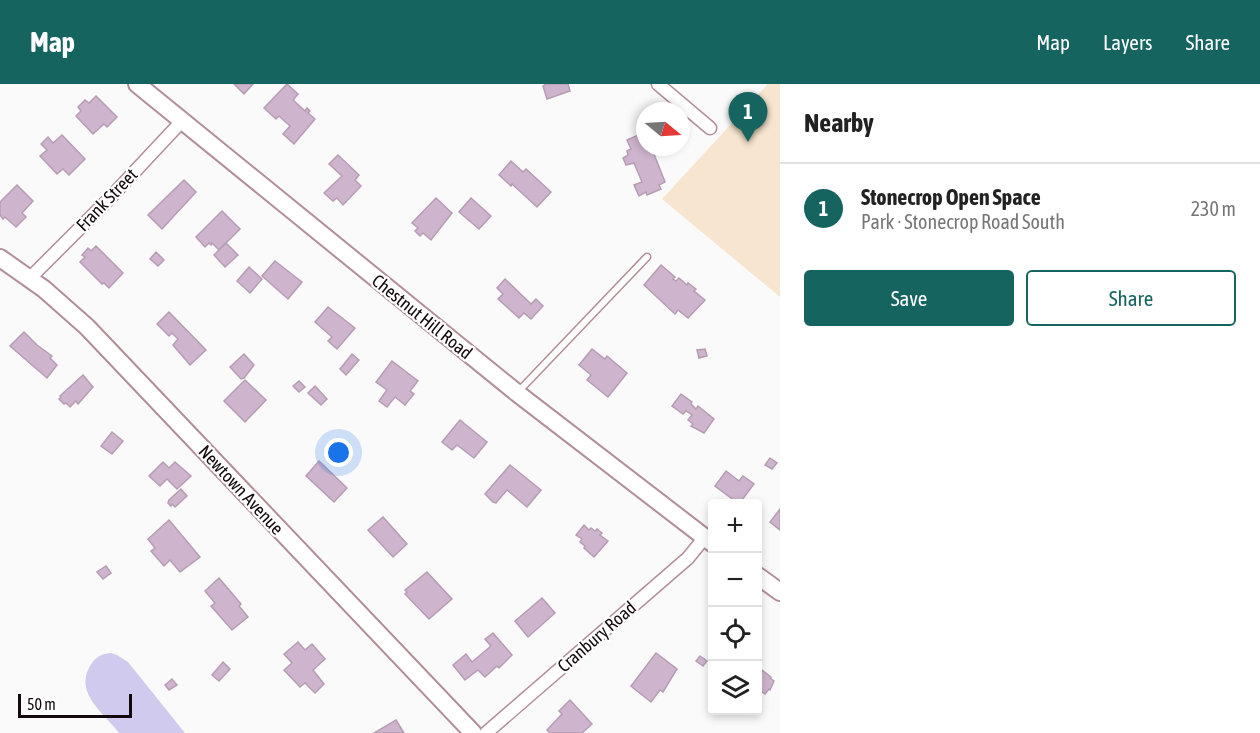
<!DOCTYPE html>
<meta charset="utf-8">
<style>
body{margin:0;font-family:"Asap Condensed",sans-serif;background:#f6f6f6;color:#222}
.controls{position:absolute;right:18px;bottom:18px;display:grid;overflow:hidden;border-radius:6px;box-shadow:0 3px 9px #0003}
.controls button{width:54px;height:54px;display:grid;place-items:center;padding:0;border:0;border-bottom:2px solid #e0e0e0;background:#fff;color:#222;font:30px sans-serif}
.compass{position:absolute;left:636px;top:18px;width:54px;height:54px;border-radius:50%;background:#fff;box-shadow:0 3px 9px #0003;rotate:108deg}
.scale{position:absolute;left:18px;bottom:15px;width:114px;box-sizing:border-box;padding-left:6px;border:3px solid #13080b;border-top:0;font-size:16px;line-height:21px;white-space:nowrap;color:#13080b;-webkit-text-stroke:4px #fff;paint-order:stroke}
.you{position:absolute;left:339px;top:369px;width:21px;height:21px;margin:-15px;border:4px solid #fff;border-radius:50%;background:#1a73e8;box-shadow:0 0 0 9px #1a73e833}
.badge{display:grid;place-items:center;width:39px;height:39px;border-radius:50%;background:#166460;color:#fff;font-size:20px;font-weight:700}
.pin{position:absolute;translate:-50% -50px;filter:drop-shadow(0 2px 3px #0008)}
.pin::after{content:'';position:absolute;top:32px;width:21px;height:18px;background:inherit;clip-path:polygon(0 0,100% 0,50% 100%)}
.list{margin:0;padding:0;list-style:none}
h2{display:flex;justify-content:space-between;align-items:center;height:78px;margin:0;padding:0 24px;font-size:26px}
h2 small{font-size:20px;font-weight:400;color:#767676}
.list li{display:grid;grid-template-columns:39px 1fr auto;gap:18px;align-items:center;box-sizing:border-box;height:90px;padding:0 24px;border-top:2px solid #e0e0e0}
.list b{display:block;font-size:22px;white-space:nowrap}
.list p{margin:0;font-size:20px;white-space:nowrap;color:#767676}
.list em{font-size:20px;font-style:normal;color:#767676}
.actions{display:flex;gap:12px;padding:18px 24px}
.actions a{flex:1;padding:14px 0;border:2px solid #166460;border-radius:6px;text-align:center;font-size:21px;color:#166460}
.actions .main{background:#166460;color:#fff}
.icon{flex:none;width:33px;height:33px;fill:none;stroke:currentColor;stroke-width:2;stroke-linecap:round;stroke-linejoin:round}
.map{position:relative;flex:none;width:780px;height:649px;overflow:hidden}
header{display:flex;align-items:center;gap:36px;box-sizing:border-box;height:84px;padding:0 30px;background:#166460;color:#fff}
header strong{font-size:28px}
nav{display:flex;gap:33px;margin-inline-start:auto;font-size:21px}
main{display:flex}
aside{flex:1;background:#fff}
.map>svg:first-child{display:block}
.green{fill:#f8e5cf}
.water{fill:#d1caef}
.building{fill:#ceb4cc;stroke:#b69db4;stroke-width:1.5}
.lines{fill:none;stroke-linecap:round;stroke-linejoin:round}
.lane-casing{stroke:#b28f97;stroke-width:9}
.street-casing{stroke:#b28f97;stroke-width:15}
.secondary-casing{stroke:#b28f97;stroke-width:20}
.lane{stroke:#fff;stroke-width:6}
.street{stroke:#fff;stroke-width:12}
.secondary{stroke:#fff;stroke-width:16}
.labels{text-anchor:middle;stroke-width:4.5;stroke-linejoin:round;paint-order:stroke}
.street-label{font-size:18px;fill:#13080b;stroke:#fff}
</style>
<header>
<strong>Map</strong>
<nav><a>Map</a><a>Layers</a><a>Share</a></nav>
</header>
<main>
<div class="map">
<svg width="780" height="649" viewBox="0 0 780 649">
<rect width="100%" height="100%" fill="#fafafa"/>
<path class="green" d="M768,0H780V213L662,115Z"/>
<path class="water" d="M111,569L117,571L128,578L185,649H119C105,630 75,610 89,584C94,574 100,570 111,569Z"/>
<g class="building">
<path d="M234,0H253L244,10Z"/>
<path d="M287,0L298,10L293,16L305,27L307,24L310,27L308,29L315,35L294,60L283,50L290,42L279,32L276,35L264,24Z"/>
<path d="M546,0H568L570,7L547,15L543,2Z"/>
<path d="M96,12L117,33L107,43L104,40L93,50L76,32L81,27L78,23L85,16L89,19Z"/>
<path d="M643,49L645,63L652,65L665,98L659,101L661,105L647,111L646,108L639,112L634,101L642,98L634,79L626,81L623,74L628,71L627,67L631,65L627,56Z"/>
<path d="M62,51L85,75L69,91L63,85L57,90L40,72L47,66L41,60L48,53L53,59Z"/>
<path d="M338,71L359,91L355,96L361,102L343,121L337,114L333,117L324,109L342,92L329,80Z"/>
<path d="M511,77L523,88L526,85L551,108L537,123L512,100L511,102L499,91Z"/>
<path d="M184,96L196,108L162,145L148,131Z"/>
<path d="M17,101L33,117L22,129L26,133L16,143L5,133L3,135L0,131V118Z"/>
<path d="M436,114L452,129L431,156L423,149L420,152L415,147L418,144L412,139Z"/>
<path d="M471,114L491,132L479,145L459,128Z"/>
<path d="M222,127L240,145L219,166L212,159L211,161L209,159L205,163L196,153Z"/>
<path d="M226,159L238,171L225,183L214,171Z"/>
<path d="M96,162L123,189L109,204L104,199L102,200L80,178L85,173L82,171L88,164L91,167Z"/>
<path d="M156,168L164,176L158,182L150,175Z"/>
<path d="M275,177L302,198L288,215L262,192Z"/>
<path d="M661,181L675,193L673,195L676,197L679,194L687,201L688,199L696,205L694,207L705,216L688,234L678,226L675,230L644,201Z"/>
<path d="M249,183L262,195L250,209L237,197Z"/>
<path d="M505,195L531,220L536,215L543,222L531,235L524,229L519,234L498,215L503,210L497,204Z"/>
<path d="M328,223L355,244L337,265L328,257L332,253L315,238Z"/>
<path d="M169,228L206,266L190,281L173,261L178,255L172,249L169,252L157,240Z"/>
<path d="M24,248L37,261L48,269L52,272L50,274L57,281L47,294L10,262Z"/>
<path d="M592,265L605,275L607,272L627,289L608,313L587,296L591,291L579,281Z"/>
<path d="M705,265L707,272L699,274L697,266Z"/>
<path d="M244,270L254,281L244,294L241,295L230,283Z"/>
<path d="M352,270L359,276L346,291L340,285Z"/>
<path d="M392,277L418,297L410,307L414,310L405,321L395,313L387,323L379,317L387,306L376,298Z"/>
<path d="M83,291L93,303L78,320L76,317L70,323L66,319L64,320L59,315L61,313L60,312Z"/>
<path d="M245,296L266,316L245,338L224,317Z"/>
<path d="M299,297L305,303L299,308L293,302Z"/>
<path d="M315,302L327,315L321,321L308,309Z"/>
<path d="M681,310L692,318L691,320L696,325L698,322L714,335L704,349L691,342L693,340L688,336L692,331L686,327L683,330L672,322Z"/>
<path d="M460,336L487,358L474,374L457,361L452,366L442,358Z"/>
<path d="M112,348L123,357L112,370L101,362Z"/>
<path d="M770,374L777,379L772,385L765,381Z"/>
<path d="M319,377L347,404L334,418L306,392Z"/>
<path d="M163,378L169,384L175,378L191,392L177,405L167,395L160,402L149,392Z"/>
<path d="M510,381L541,406L527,423L507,406L496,419L493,418L485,410Z"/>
<path d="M726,387L739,397L743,392L754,400L739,420L715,402Z"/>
<path d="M181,405L187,412L175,423L172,420L171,422L168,419L169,416Z"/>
<path d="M780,425V446L770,438Z"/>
<path d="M383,433L407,460L393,473L368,446Z"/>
<path d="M169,436L200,473L180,488L170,476L164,482L151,467L155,464L148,455Z"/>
<path d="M584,441L589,446L591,444L595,447L597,445L602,449L600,451L608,457L594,473L584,464L585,462L580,458L582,455L576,451Z"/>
<path d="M106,482L111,489L103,495L97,488Z"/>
<path d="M427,488L452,515L429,535L405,510L407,508L405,506Z"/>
<path d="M219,494L241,520L239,522L248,533L232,546L211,522L215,519L205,507Z"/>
<path d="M542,514L555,529L528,553L515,537Z"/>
<path d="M493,549L512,571L499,584L497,582L485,593L478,586L465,596L453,581L466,570L472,578L491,562L485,555Z"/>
<path d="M298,558L305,566L312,560L325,575L313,586L324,600L315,609L305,599L300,603L284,586L292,579L284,570Z"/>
<path d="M656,569L677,585L663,608L660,606L651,618L631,602Z"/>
<path d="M700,572L707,577L703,582L696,577Z"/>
<path d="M223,578L230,585L219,597L212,591Z"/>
<path d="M758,583L771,593L770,594L774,597L770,606L769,605L765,610L758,605Z"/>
<path d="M172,595L177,601L169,606L165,601Z"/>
<path d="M570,616L592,640L582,649H550L547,646L562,630L559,627Z"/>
<path d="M396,636L404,649H374Z"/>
</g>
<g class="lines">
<defs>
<path id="lane" d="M517,309L647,173"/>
<g id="street">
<path d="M658,0L710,44"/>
<path d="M30,194L110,114L182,37"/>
<path d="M486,649L688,474L705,453"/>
</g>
<g id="secondary">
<path d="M137,0L517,309L712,459"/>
<path d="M0,174L44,205L87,243L473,649"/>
<path d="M758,492L780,508"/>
</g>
</defs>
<use href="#lane" class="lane-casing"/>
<use href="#street" class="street-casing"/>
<use href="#secondary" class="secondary-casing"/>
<use href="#lane" class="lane"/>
<use href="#street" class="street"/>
<use href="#secondary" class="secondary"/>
</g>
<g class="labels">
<g class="street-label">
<text transform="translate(107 116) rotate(-46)" y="6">Frank Street</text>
<text transform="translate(422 233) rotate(39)" y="6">Chestnut Hill Road</text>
<text transform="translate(241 406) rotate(47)" y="6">Newtown Avenue</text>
<text transform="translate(597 553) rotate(-41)" y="6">Cranbury Road</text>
</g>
</g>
</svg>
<div class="controls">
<button>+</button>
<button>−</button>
<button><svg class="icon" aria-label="locate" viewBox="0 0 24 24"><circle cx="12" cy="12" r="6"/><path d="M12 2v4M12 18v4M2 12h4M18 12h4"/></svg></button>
<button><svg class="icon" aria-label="layers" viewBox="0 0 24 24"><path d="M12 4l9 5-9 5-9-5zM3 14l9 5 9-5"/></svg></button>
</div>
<svg class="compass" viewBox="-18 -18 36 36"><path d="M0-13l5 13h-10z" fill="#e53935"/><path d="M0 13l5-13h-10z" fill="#767676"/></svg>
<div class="scale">50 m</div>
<div class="you"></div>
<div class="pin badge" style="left:748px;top:58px">1</div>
</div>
<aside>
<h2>Nearby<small></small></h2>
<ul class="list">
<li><span class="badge">1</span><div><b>Stonecrop Open Space</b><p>Park · Stonecrop Road South</p></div><em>230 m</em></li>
</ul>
<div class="actions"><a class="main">Save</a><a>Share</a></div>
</aside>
</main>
